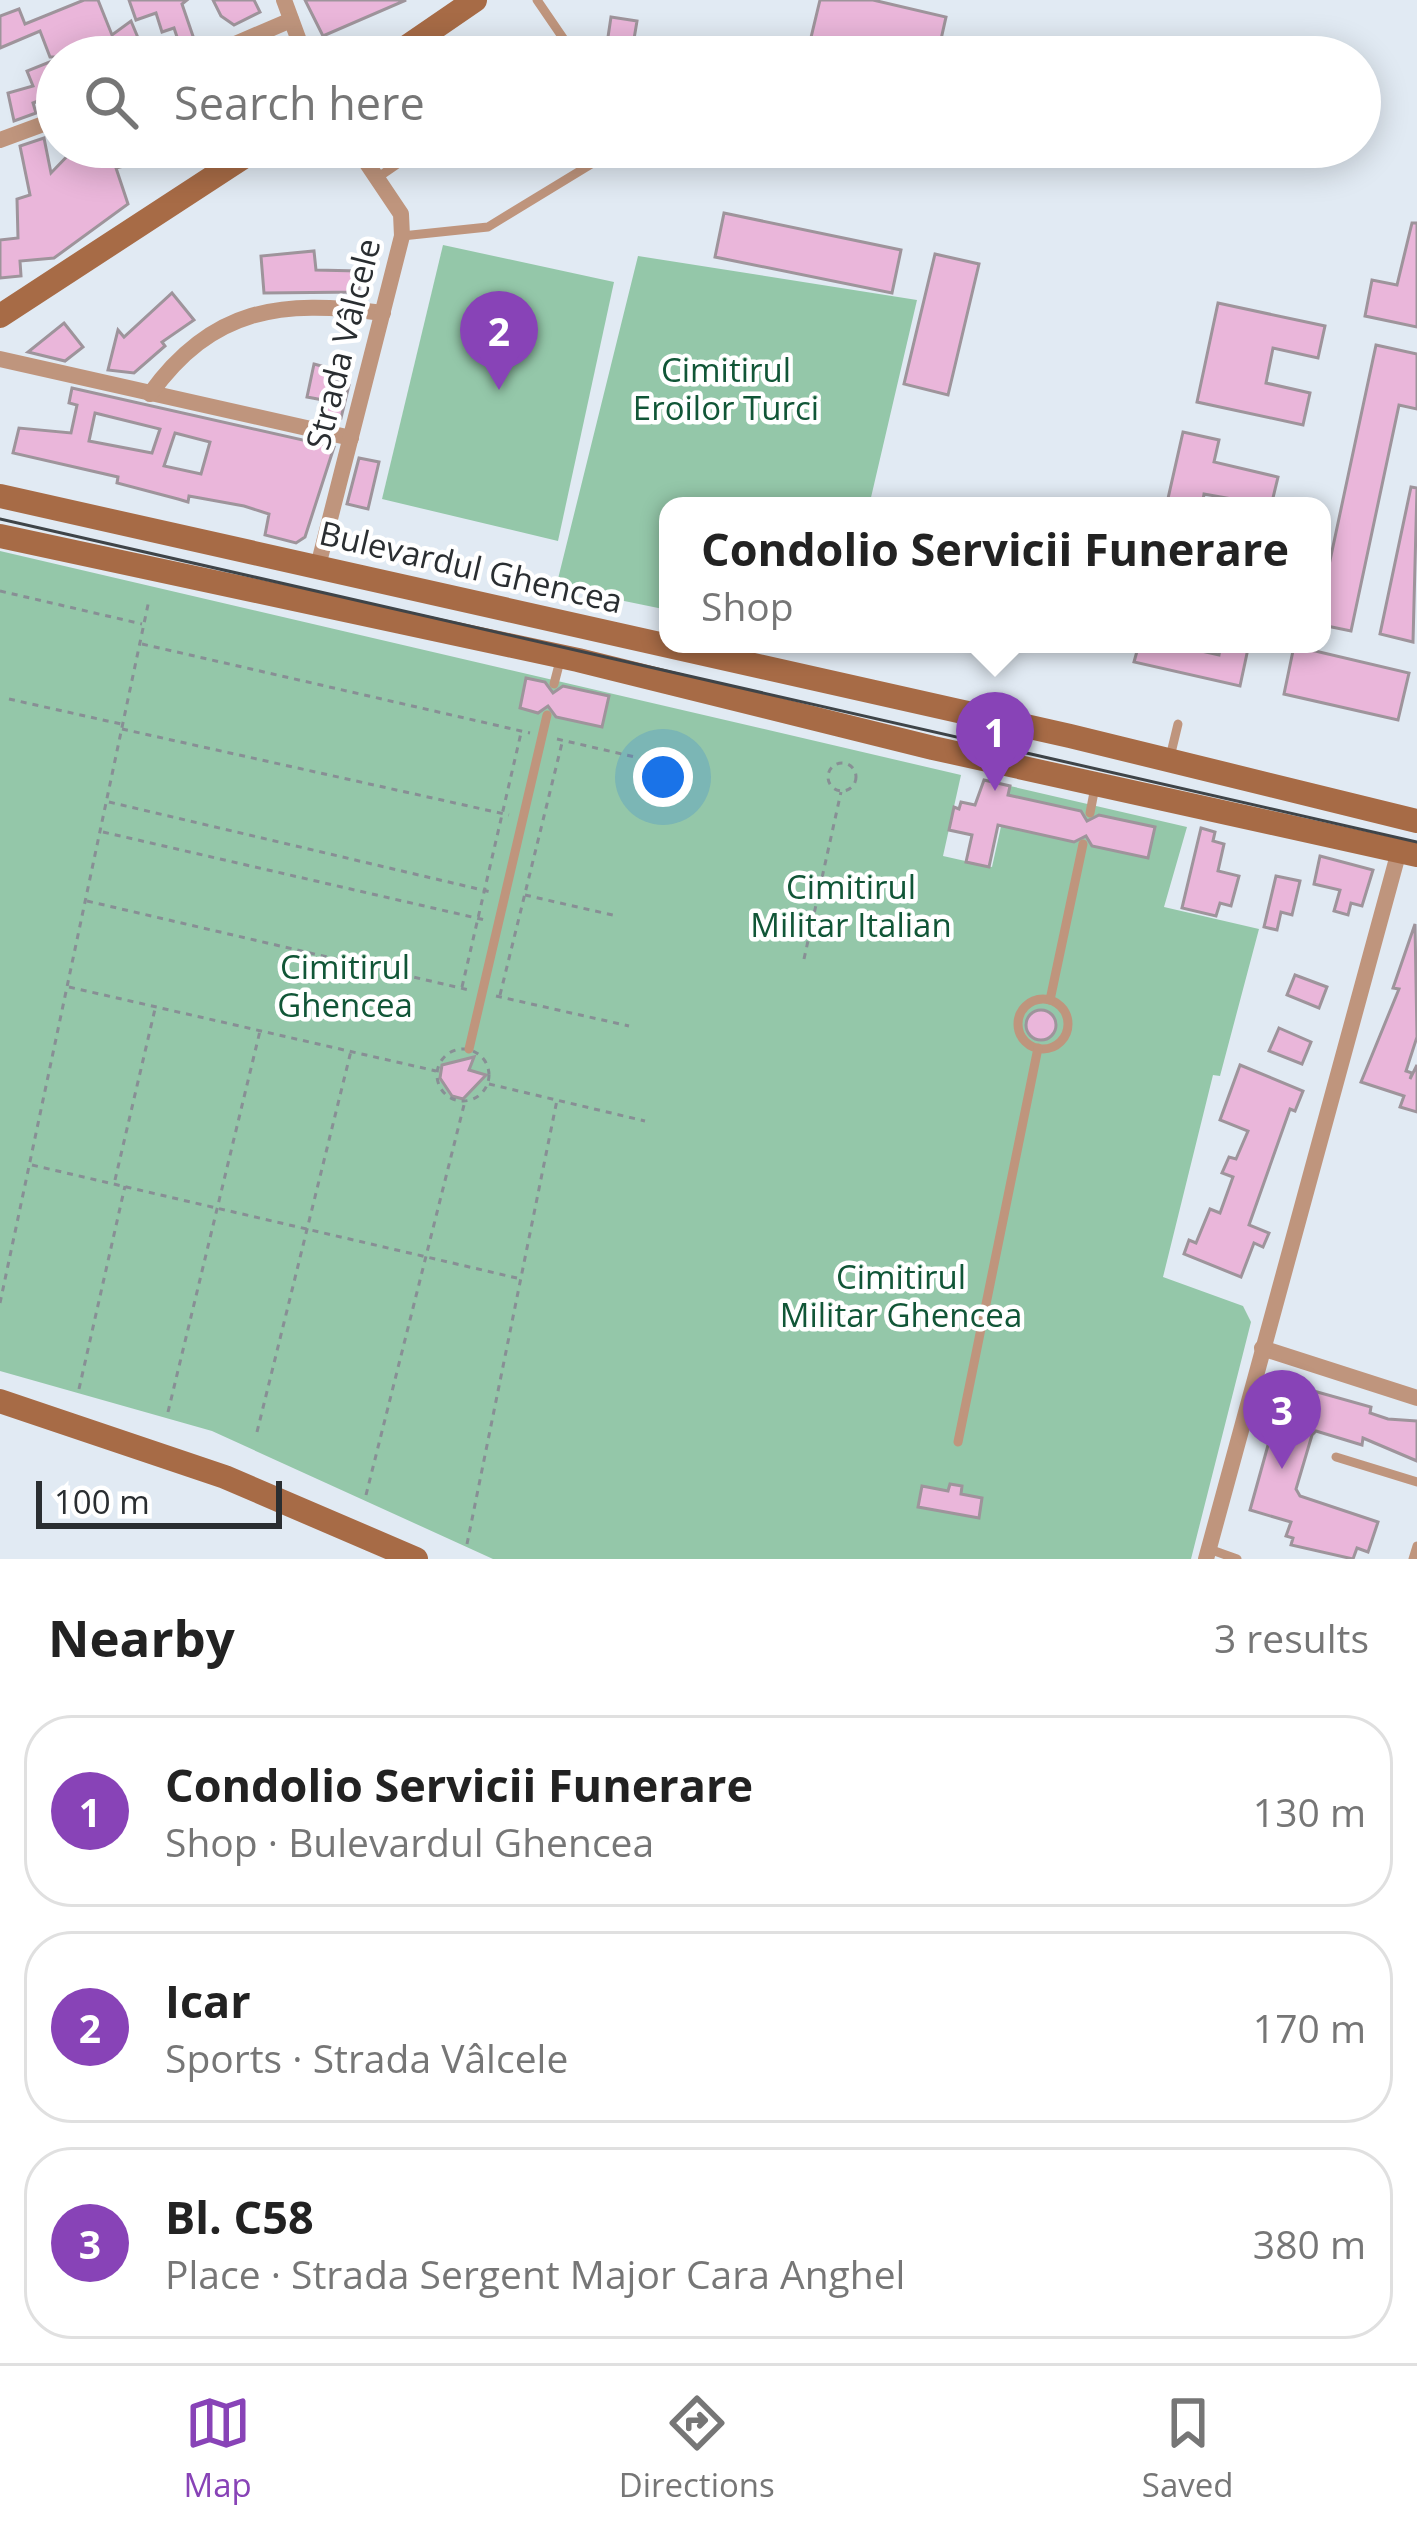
<!DOCTYPE html>
<meta charset="utf-8">
<style>
body{margin:0;font-family:"Open Sans",sans-serif;background:#f2f2f2;color:#222}
.scale{position:absolute;left:36px;bottom:30px;width:246px;box-sizing:border-box;padding-left:12px;border:6px solid #2a2e31;border-top:0;font-size:33px;line-height:42px;white-space:nowrap;color:#2a2e31;-webkit-text-stroke:9px #fff;paint-order:stroke}
.you{position:absolute;left:663px;top:777px;width:42px;height:42px;margin:-30px;border:9px solid #fff;border-radius:50%;background:#1a73e8;box-shadow:0 0 0 18px #1a73e833}
.badge{display:grid;place-items:center;width:78px;height:78px;border-radius:50%;background:#8843b7;color:#fff;font-size:39px;font-weight:700}
.pin{position:absolute;translate:-50% -99px;filter:drop-shadow(0 3px 6px #0008)}
.pin::after{content:'';position:absolute;top:63px;width:42px;height:36px;background:inherit;clip-path:polygon(0 0,100% 0,50% 100%)}
.popup{position:absolute;left:659px;top:497px;width:672px;height:156px;box-sizing:border-box;display:grid;place-content:center;border-radius:24px;background:#fff;filter:drop-shadow(0 3px 9px #0005);font-size:39px;white-space:nowrap;color:#767676}
.popup b{font-size:45px;color:#222}
.popup::after{content:'';position:absolute;left:50%;top:100%;margin-left:-24px;border:24px solid transparent;border-top-color:#fff}
.list{margin:0;padding:0;list-style:none}
h2{display:flex;justify-content:space-between;align-items:center;height:156px;margin:0;padding:0 48px;font-size:51px}
h2 small{font-size:39px;font-weight:400;color:#767676}
.list li{display:grid;grid-template-columns:78px 1fr auto;gap:36px;align-items:center;box-sizing:border-box;height:192px;margin:0 24px 24px;padding:0 24px;border:3px solid #e0e0e0;border-radius:48px}
.list b{display:block;font-size:45px;white-space:nowrap}
.list p{margin:0;font-size:39px;white-space:nowrap;color:#767676}
.list em{font-size:39px;font-style:normal;color:#767676}
.icon{flex:none;width:66px;height:66px;fill:none;stroke:currentColor;stroke-width:2;stroke-linecap:round;stroke-linejoin:round}
.map{position:relative;flex:none;width:1417px;height:1559px;overflow:hidden}
.search{position:absolute;background:#fff;box-shadow:0 6px 30px #0003;left:36px;right:36px;top:36px;height:132px;display:flex;align-items:center;gap:30px;box-sizing:border-box;padding:0 42px;border-radius:66px;color:#767676;font-size:45px}
.sheet{height:804px;background:#fff}
nav{display:flex;justify-content:space-around;align-items:center;box-sizing:border-box;height:168px;border-top:3px solid #e0e0e0;background:#fff;font-size:33px;color:#767676}
nav a{display:grid;justify-items:center;gap:6px}
nav .on{color:#8843b7}
.map>svg:first-child{display:block}
.green{fill:#94c7a9}
.building{fill:#eab6da;stroke:#9e949b;stroke-width:3;fill-rule:evenodd}
.lines{fill:none;stroke-linecap:round;stroke-linejoin:round}
.path{stroke:#888f95;stroke-width:3;stroke-dasharray:6 6;stroke-linecap:butt}
.lane{stroke:#bf957d;stroke-width:9}
.street{stroke:#bf957d;stroke-width:16}
.secondary{stroke:#a76b46;stroke-width:24}
.tram{stroke:#3f4448;stroke-width:3}
.labels{text-anchor:middle;stroke-width:9;stroke-linejoin:round;paint-order:stroke}
.street-label{font-size:33px;fill:#2a2e31;stroke:#fff}
.park-label{font-size:33px;fill:#115637;stroke:#fff}
</style>
<div class="map">
<svg width="1417" height="1559" viewBox="0 0 1417 1559">
<rect width="100%" height="100%" fill="#e1eaf3"/>
<g class="green">
<path d="M443,245L614,282L558,541L382,499Z"/>
<path d="M638,256L917,300L869,506H668V610L556,587Z"/>
<path d="M0,551L961,775L943,856L992,867L1010,786L1187,827L1164,907L1259,929L1220,1076L1213,1075L1163,1277L1243,1306L1251,1322L1191,1559H493L212,1431L0,1371Z"/>
</g>
<g class="building">
<path d="M84,0H98L112,35L131,21L146,57H50L40,31L0,48V16L19,9L25,24Z"/>
<path d="M129,0H187L182,4L195,42L180,46L174,28L162,32L156,13L136,20Z"/>
<path d="M213,0H254L260,12L234,25L221,16Z"/>
<path d="M305,0H406L323,36Z"/>
<path d="M820,0H873L946,17L937,57H837L808,50Z"/>
<path d="M611,17L637,21L631,57H605Z"/>
<path d="M57,59L54,95L33,103L36,113L14,121L8,93L33,86L27,71Z"/>
<path d="M44,138L51,173L76,147L211,151L160,165L158,157L116,168L128,204L54,258L20,261L21,276L0,278V240L18,238L17,199L30,195L20,146Z"/>
<path d="M724,213L901,250L892,293L715,257Z"/>
<path d="M1412,223H1417V327L1365,316L1372,280L1397,285Z"/>
<path d="M314,251L316,270L359,271V292L264,293L261,256Z"/>
<path d="M935,254L979,264L948,395L904,384Z"/>
<path d="M172,293L194,320L162,342L165,346L134,373L108,370L118,330L124,337Z"/>
<path d="M1218,303L1325,326L1318,358L1273,348L1266,383L1310,393L1303,425L1197,402Z"/>
<path d="M64,323L83,347L65,361L28,352Z"/>
<path d="M1376,345L1417,354V409L1399,405L1351,631L1322,625V598Z"/>
<path d="M314,364L329,368L326,379L349,385L341,418L320,413L323,400L307,397Z"/>
<path d="M72,388L334,447L305,537L296,543L265,535L269,514L244,506L189,496L188,502L178,499L117,483L118,477L13,453L19,428L71,433L77,405L69,403ZM95,413L160,429L152,453L89,441ZM175,433L210,442L201,474L164,466Z"/>
<path d="M1183,432L1219,440L1214,462L1278,477L1271,506L1204,494L1202,506L1167,503Z"/>
<path d="M359,458L379,462L368,509L347,504Z"/>
<path d="M1411,487L1417,488L1413,642L1380,634Z"/>
<path d="M1139,644H1170L1219,655L1221,644H1249L1240,686L1134,662Z"/>
<path d="M1294,646L1409,673L1398,720L1284,694Z"/>
<path d="M526,678L545,682L553,693L563,686L609,696L602,727L556,717L548,706L538,713L520,708Z"/>
<path d="M984,780L1010,786L1008,795L1081,811L1087,821L1099,815L1155,827L1148,858L1092,846L1086,836L1074,842L998,825L989,867L966,862L972,835L949,830L954,807L959,809L961,802L975,805Z"/>
<path d="M1201,828L1215,832L1213,841L1224,844L1218,871L1239,876L1231,906L1220,903L1216,916L1182,908Z"/>
<path d="M1320,856L1373,870L1362,906L1351,903L1348,915L1334,911L1340,890L1314,884Z"/>
<path d="M1276,876L1300,881L1292,915L1281,912L1277,930L1264,927Z"/>
<path d="M1415,924L1417,1037L1406,1071L1412,1073L1410,1079L1417,1065V1112L1400,1107L1404,1096L1361,1082L1399,989L1393,988Z"/>
<path d="M1295,975L1327,987L1319,1008L1287,995Z"/>
<circle cx="1041" cy="1025" r="15"/>
<path d="M1279,1028L1311,1042L1302,1064L1269,1051Z"/>
<path d="M474,1057L469,1070L486,1075L463,1099L452,1096L440,1078L442,1065Z"/>
<path d="M1240,1065L1303,1091L1295,1111L1290,1109L1249,1225L1269,1233L1263,1247L1254,1243L1241,1277L1184,1254L1189,1240L1196,1243L1210,1209L1220,1213L1233,1177L1222,1173L1229,1157L1236,1159L1248,1131L1220,1120Z"/>
<path d="M1303,1388L1371,1407L1370,1413L1388,1419L1417,1421V1461L1363,1438L1362,1445L1316,1431L1312,1435L1296,1489L1300,1496L1378,1522L1368,1552L1357,1548L1353,1559L1291,1545L1293,1538L1286,1536L1291,1522L1250,1510L1270,1438L1276,1440L1280,1423L1292,1426Z"/>
<path d="M950,1484L962,1486L961,1494L982,1498L979,1518L918,1507L922,1486L948,1491Z"/>
</g>
<g class="lines">
<g class="path">
<path d="M0,591L142,624"/>
<path d="M142,644L530,733"/>
<path d="M9,699L121,724"/>
<path d="M122,729L509,815"/>
<path d="M557,739L635,757"/>
<circle cx="842" cy="777" r="14"/>
<path d="M109,802L491,892"/>
<path d="M103,832L485,920"/>
<path d="M525,895L617,916"/>
<path d="M87,901L469,990"/>
<path d="M804,959L841,792"/>
<path d="M69,987L436,1071"/>
<path d="M462,987L521,733"/>
<path d="M500,995L562,743"/>
<path d="M496,996L629,1026"/>
<circle cx="463" cy="1075" r="26"/>
<path d="M489,1084L645,1121"/>
<path d="M32,1165L521,1279"/>
<path d="M115,1180L155,1009"/>
<path d="M0,1303L149,600"/>
<path d="M79,1389L125,1186"/>
<path d="M168,1412L260,1031"/>
<path d="M257,1432L351,1051"/>
<path d="M366,1495L465,1101"/>
<path d="M467,1544L557,1100"/>
</g>
<g class="lane">
<path d="M537,0L576,57"/>
<path d="M377,178L422,147"/>
<path d="M402,236L488,227L593,163L598,147"/>
<path d="M554,684L561,657"/>
<path d="M1170,757L1178,724"/>
<path d="M1090,813L1095,787"/>
<circle cx="1043" cy="1024" r="25"/>
<path d="M1050,1000L1083,844"/>
<path d="M469,1049L547,715"/>
<path d="M958,1442L1038,1048"/>
<path d="M1336,1457L1417,1482"/>
<path d="M1209,1549L1237,1559"/>
<path d="M1413,1559L1417,1546"/>
</g>
<g class="street">
<path d="M284,0L305,57"/>
<path d="M205,57L291,20"/>
<path d="M0,140L57,119"/>
<path d="M0,359L351,438"/>
<path d="M150,394C212,308 280,299 383,313"/>
<path d="M318,566L402,236L401,214L356,147"/>
<path d="M1262,1348L1417,1398"/>
<path d="M1206,1559L1399,851"/>
</g>
<g class="secondary">
<path d="M392,57L475,0"/>
<path d="M0,316L259,147"/>
<path d="M0,496L1070,736L1417,821"/>
<path d="M0,536L578,660L933,748L1417,855"/>
<path d="M0,1401L225,1477L416,1559"/>
</g>
<path class="tram" d="M0,519L1417,842"/>
</g>
<g class="labels">
<g class="street-label">
<text transform="translate(343 344) rotate(-76)" y="12">Strada Vâlcele</text>
<text transform="translate(471 567) rotate(13)" y="12">Bulevardul Ghencea</text>
</g>
<g class="park-label">
<text x="726" y="382">Cimitirul<tspan x="726" dy="38">Eroilor Turci</tspan></text>
<text x="851" y="899">Cimitirul<tspan x="851" dy="38">Militar Italian</tspan></text>
<text x="345" y="979">Cimitirul<tspan x="345" dy="38">Ghencea</tspan></text>
<text x="901" y="1289">Cimitirul<tspan x="901" dy="38">Militar Ghencea</tspan></text>
</g>
</g>
</svg>
<div class="scale">100 m</div>
<div class="you"></div>
<div class="pin badge" style="left:995px;top:791px">1</div>
<div class="popup"><b>Condolio Servicii Funerare</b>Shop</div>
<div class="pin badge" style="left:499px;top:390px">2</div>
<div class="pin badge" style="left:1282px;top:1469px">3</div>
<div class="search"><svg class="icon" aria-label="search" viewBox="0 0 24 24"><circle cx="10" cy="10" r="6"/><path d="M15 15l6 6"/></svg>Search here</div>
</div>
<section class="sheet">
<h2>Nearby<small>3 results</small></h2>
<ul class="list">
<li><span class="badge">1</span><div><b>Condolio Servicii Funerare</b><p>Shop · Bulevardul Ghencea</p></div><em>130 m</em></li>
<li><span class="badge">2</span><div><b>Icar</b><p>Sports · Strada Vâlcele</p></div><em>170 m</em></li>
<li><span class="badge">3</span><div><b>Bl. C58</b><p>Place · Strada Sergent Major Cara Anghel</p></div><em>380 m</em></li>
</ul>
</section>
<nav>
<a class="on"><svg class="icon" aria-label="map" viewBox="0 0 24 24"><path d="M3 6l6-2 6 2 6-2v14l-6 2-6-2-6 2zM9 4v14M15 6v14"/></svg>Map</a>
<a><svg class="icon" aria-label="directions" viewBox="0 0 24 24"><path d="M12 3l9 9-9 9-9-9zM9 14v-3h6M13 9l2 2-2 2"/></svg>Directions</a>
<a><svg class="icon" aria-label="saved" viewBox="0 0 24 24"><path d="M7 4h10v16l-5-4-5 4z"/></svg>Saved</a>
</nav>
